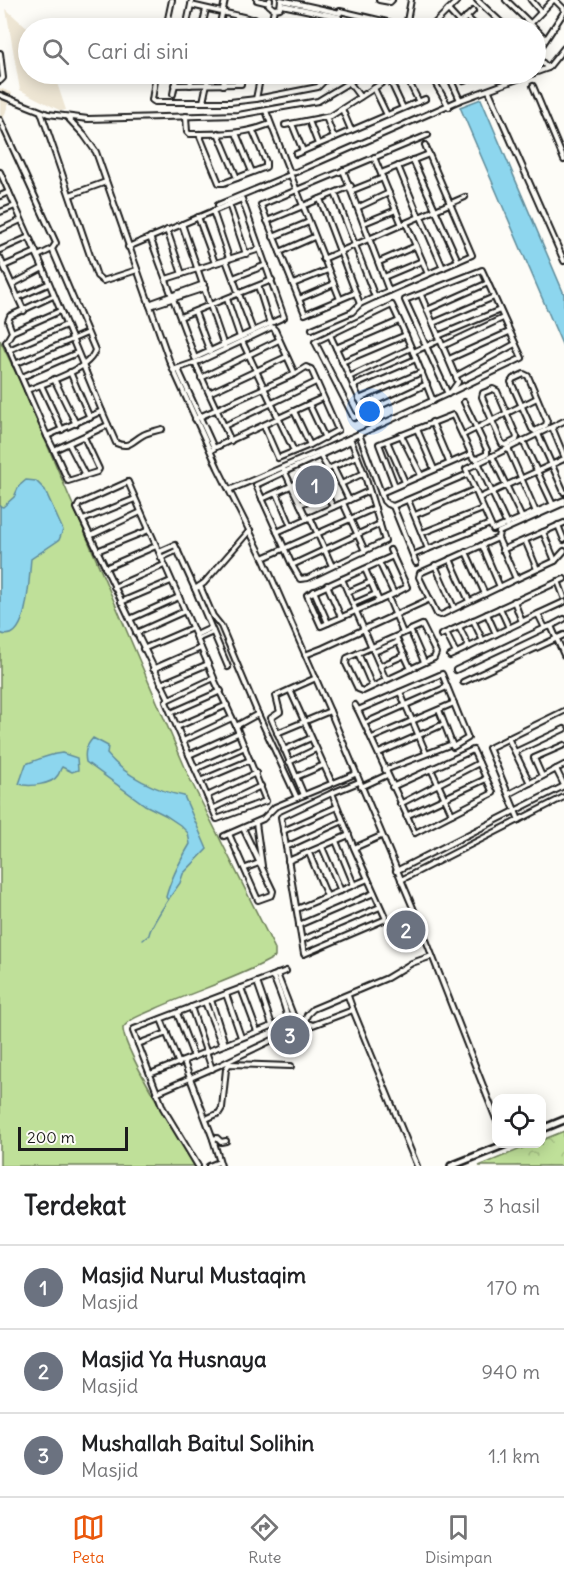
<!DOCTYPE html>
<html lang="id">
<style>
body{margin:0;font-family:Delius,sans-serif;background:#f6f6f6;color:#202124}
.controls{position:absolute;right:18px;bottom:18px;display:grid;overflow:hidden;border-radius:12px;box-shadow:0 3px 15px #0003}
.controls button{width:54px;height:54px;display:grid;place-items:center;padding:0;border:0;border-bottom:2px solid #e0e0e0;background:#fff;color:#202124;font:30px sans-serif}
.scale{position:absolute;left:18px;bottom:15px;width:110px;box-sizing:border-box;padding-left:6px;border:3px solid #1c1c1c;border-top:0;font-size:16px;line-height:21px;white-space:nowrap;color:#1c1c1c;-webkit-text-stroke:4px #fdfcf7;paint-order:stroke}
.you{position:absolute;left:370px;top:412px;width:21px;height:21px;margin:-15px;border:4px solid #fff;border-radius:50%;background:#1a73e8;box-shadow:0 0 0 9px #1a73e833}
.badge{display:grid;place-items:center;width:39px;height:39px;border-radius:50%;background:#ea580c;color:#fff;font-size:20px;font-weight:700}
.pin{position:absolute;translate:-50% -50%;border:3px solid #fff;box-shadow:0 2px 6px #0006}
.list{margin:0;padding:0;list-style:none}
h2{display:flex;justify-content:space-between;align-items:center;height:78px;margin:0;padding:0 24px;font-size:26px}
h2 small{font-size:20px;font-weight:400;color:#757577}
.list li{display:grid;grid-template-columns:39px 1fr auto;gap:18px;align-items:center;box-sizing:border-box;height:84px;padding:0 24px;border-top:2px solid #e0e0e0}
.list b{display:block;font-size:22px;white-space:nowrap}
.list p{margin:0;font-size:20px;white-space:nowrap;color:#757577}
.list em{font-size:20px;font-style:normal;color:#757577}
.icon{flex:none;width:33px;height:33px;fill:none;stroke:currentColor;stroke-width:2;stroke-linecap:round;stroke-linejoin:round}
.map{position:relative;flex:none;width:564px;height:1166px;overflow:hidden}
.search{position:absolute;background:#fff;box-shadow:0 3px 15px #0003;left:18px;right:18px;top:18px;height:66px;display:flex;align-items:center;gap:15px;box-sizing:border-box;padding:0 21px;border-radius:33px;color:#757577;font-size:22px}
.sheet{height:330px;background:#fff}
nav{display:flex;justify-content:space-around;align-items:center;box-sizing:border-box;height:84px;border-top:2px solid #e0e0e0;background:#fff;font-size:16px;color:#757577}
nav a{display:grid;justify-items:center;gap:3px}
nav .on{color:#ea580c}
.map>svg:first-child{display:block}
.built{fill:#eee6d4}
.grass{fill:#bfe099;stroke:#6e7e5a;stroke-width:1.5}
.forest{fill:url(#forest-crowns);stroke:#6e7e5a;stroke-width:1.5}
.water{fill:#8dd6ee;stroke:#608c9a;stroke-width:1.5}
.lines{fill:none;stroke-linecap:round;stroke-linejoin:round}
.stream{stroke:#608c9a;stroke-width:1.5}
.minor-casing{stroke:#1c1c1c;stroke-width:8}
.secondary-casing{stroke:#1c1c1c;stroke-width:10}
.minor{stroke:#fdfcf7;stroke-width:4}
.secondary{stroke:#fdfcf7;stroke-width:5}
</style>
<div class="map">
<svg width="564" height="1166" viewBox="0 0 564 1166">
<defs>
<pattern id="forest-crowns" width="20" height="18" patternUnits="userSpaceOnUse" patternTransform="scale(1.5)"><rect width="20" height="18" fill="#bfe099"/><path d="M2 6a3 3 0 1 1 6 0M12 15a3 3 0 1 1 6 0" fill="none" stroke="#a4c083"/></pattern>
</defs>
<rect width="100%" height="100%" fill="#fdfcf7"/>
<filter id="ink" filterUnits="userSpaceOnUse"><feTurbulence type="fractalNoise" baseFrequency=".0167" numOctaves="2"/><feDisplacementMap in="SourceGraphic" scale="12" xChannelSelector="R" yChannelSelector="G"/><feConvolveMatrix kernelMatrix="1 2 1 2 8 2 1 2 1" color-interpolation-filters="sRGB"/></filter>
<g filter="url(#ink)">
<g class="built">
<path d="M6,9L28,29V74H54L66,110L61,111L20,90Z"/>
<path d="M0,88L12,93L0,129Z"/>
</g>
<path class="grass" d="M0,340L22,386L190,779L275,949V957C237,979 194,991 155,1009C144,1014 130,1018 123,1028C122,1049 182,1143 196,1166H0Z"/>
<path class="forest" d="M564,1131V1166H479L533,1144H542V1140Z"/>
<g class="water">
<path d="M481,99L564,294V349L460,107Z"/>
<path d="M26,480L36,481L45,490L63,530L59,540L31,559C29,573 29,647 0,633V506L3,507L14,497L19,486Z"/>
<path d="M93,738L108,746L107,754C125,776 157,791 184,796L207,849L183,874L180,883L168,900L166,897C171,878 180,861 190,844L188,833L180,825L165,815L145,805L86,762C84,752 86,746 93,738Z"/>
<path d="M62,753L77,758L78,770L72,772L62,767C60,769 60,772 58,775C52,785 29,787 19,784L26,764C36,760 52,754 62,753Z"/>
</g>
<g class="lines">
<path class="stream" d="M143,940L149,935C150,927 163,908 168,900"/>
<defs>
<g id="minor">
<path d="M257,0L269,3"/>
<path d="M270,0L269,5L274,9L280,8L281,0L340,13"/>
<path d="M379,0L390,2L392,0"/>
<path d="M477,0L507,28"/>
<path d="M506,0L535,28"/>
<path d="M531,0L541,12"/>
<path d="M555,0L564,9"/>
<path d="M191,5L256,20"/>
<path d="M282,5L339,17L337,28"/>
<path d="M448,10L460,23"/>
<path d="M340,11L400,25L407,21L411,0"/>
<path d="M466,17L479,28"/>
<path d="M272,22L305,28"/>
<path d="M530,24L553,0"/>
<path d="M166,28L172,0"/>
<path d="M186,28L192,0"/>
<path d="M202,28L206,9"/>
<path d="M219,28L225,0"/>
<path d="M235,28L238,16"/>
<path d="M252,28L254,19"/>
<path d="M270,28L274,9"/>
<path d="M430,28L458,0"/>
<path d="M455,28L473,11"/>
<path d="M536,29L546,39"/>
<path d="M543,44L564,12"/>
<path d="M0,53L3,78L0,81"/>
<path d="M536,56L548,68L564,48"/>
<path d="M156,74L152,100L155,102H230L256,99L318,87L325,80L327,74"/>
<path d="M405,74L419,102"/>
<path d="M430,74L449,107"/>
<path d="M448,74L460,100"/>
<path d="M389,78L403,108"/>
<path d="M260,80L297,74"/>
<path d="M464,81L482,74"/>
<path d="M349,82L360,97"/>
<path d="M174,85L239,84H241L243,74"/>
<path d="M190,85L193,74"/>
<path d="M223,85L225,74"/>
<path d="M533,86L564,160"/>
<path d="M374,88L387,115"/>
<path d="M489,91L564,261"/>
<path d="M173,94L177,74"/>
<path d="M0,95L48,114L88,119L238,115L318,101L363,74"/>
<path d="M256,99L261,74"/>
<path d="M203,102L209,74"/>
<path d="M342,109L351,130"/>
<path d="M266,111L290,173L296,172L460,100L548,68"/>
<path d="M41,112L97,276L103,281L137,270"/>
<path d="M186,116L187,132L189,134C218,134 243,135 270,124"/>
<path d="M67,117L84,135L96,152L169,360L218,468L263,558L330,711L419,922L496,1119"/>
<path d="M326,117L334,138"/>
<path d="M0,120L56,243L52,249L95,350C90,370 45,383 27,390"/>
<path d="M309,121L318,144"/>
<path d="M292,124L303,151"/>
<path d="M285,125L331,116L396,74"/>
<path d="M218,133L237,178"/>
<path d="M236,133L252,172"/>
<path d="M199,134L219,183H224L266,167V162L253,131"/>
<path d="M296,154L425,99"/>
<path d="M374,157L402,225"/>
<path d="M413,160L458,261"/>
<path d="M398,166L419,217"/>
<path d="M343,170L389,291"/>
<path d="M0,172L43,268L102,411L47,436L6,342L12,332L8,321L10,316L53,296"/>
<path d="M290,173L340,299"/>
<path d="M381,173L429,154"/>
<path d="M353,190L383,178"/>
<path d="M70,195L106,182"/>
<path d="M0,196L9,192"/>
<path d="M320,199L360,304"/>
<path d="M229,204L246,254"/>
<path d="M218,205L290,175"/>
<path d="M359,207L389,193"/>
<path d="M213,211L229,258"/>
<path d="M0,212L15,206"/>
<path d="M198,217L215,263"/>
<path d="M421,217L443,268"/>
<path d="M267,221L351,186"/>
<path d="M364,223L396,210"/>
<path d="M406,223L428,274"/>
<path d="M182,224L224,346"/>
<path d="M0,230L21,220"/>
<path d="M167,230L182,274"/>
<path d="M273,237L309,222"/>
<path d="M128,247L242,199L284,317L195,358L150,237"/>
<path d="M0,250L29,237"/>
<path d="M280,252L314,237"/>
<path d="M38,256L52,249"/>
<path d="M0,258L24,311"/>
<path d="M323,259L465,197"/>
<path d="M226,260L253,331"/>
<path d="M379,262L416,246"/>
<path d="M4,266L36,252"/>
<path d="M384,277L422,261"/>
<path d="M233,278L266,265"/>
<path d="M166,279L260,249"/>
<path d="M13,284L43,268"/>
<path d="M293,284L328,270"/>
<path d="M258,286L270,324"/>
<path d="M355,293L305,314L261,205L428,135"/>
<path d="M421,295L458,382L451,392"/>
<path d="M19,297L48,284"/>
<path d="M375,297L472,255L425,145"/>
<path d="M227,299L240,337"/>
<path d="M299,299L334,284"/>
<path d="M149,304L204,284"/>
<path d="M150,306L205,288"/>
<path d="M427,310L488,283"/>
<path d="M195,312L210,352"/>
<path d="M180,317L272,280"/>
<path d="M433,323L494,297"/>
<path d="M312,329L352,312L360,304L375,297L335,193"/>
<path d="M12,332L60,311"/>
<path d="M330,335L373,428"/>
<path d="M438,336L500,310"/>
<path d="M242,341L294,451"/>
<path d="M443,346L503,318"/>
<path d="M336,348L399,321"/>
<path d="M9,350L66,325"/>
<path d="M413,352L440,340"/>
<path d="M449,359L509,332"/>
<path d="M342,362L406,335"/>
<path d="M195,363L231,441"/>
<path d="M15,364L87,333"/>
<path d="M178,369L214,448L213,449"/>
<path d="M173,370L202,360L272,327L275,330L295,374L306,367L311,369L338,430L310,445L278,458L264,426"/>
<path d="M70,372L90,418"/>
<path d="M524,374L528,376L547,421L546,425L535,431L532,429L511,382L513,379Z"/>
<path d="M456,376L515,344"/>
<path d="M22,377L77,353"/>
<path d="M349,377L411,348"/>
<path d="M201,378L279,340"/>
<path d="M54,379L76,424"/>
<path d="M427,384L354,418L315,342L392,305C407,336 420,368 433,401"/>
<path d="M41,385L62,430"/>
<path d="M353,386L416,359"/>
<path d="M493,389L497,391L517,437L516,440L506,445L502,444L482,397L483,393Z"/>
<path d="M209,393L286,357"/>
<path d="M359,399L422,372"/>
<path d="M309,404L320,399"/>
<path d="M102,411L116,443C129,449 132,441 143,435C148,432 156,431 162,429"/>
<path d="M294,411L310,445"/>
<path d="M195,419L295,374"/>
<path d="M564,421L466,469L493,530L564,500"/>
<path d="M432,422L449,462"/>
<path d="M224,426L316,382"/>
<path d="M552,427L564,456"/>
<path d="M417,429L434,469"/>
<path d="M359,434L384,501L387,504L393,506L416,563"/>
<path d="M538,434L564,492"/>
<path d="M401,435L421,475"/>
<path d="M463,435L537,398"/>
<path d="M47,436L54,450"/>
<path d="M84,437L99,469L97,472L68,481L54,450L108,425"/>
<path d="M350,438L364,473L385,541L308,578L300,579L292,565L256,485L351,441"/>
<path d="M387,441L405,482"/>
<path d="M523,441L553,505"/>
<path d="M69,444L85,475"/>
<path d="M214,448L309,404L325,438"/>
<path d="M508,448L536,512"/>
<path d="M320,455L328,469"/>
<path d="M492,456L522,518"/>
<path d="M478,462L507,525"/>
<path d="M333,467L349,500"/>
<path d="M284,470L307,519"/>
<path d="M317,474L333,507"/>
<path d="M341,484L364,473"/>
<path d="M395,486L379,444L453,415L473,458L476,459L487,454V450L464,402"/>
<path d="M229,490C328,449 426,405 522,358L482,270L405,300L448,394"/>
<path d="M277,493L291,526"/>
<path d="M381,493L471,454"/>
<path d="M479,498L564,459"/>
<path d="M262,499L357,456"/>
<path d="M408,500L428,549"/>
<path d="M343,503L365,551"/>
<path d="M300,504L327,494"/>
<path d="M393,506L468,474"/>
<path d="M415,515L474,490"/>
<path d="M310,517L332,566"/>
<path d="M83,520L135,499"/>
<path d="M558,525L564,540"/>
<path d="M277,532L369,491"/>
<path d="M543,532L555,561"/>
<path d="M422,533L483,509"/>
<path d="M90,536L141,512"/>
<path d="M498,538L420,573L419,577L437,614L441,615L516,579L498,538L499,532L564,503"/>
<path d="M525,540L537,569"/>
<path d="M482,545L500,587"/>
<path d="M390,550L407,587L388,597L403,633"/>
<path d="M502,550L564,523"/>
<path d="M97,551L149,530"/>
<path d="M159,552L175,545L195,589"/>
<path d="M466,552L485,594"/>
<path d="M413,555L490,524"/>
<path d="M161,558L178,550"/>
<path d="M263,558L375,508"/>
<path d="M450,559L469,601"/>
<path d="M379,562L394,594"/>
<path d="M292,565L380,524"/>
<path d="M435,565L454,608"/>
<path d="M105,568L156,546"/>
<path d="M365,569L379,601"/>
<path d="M342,579L386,680"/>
<path d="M516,579L555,561L564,551"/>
<path d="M558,581L564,597"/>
<path d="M327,585L341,617"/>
<path d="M200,586L213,616L221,626L258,714"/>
<path d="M114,587L164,565"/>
<path d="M314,591L328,623"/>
<path d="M348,592L371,582"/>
<path d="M179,597L214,678L169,699L130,619Z"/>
<path d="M388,597L321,626L307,595L393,556"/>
<path d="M514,601L522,622"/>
<path d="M121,602L171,581"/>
<path d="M564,602L538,614L545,628L551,626L564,655"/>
<path d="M353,604L376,594"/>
<path d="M500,608L509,628"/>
<path d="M487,614L496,634"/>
<path d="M130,619L77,508L79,504L128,482L179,597"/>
<path d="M473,620L483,641"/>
<path d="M422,625L436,653L434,658L363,691L358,689L346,664L347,658Z"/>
<path d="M551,626L564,619"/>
<path d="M459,627L469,647"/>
<path d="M410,630L424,662"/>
<path d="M136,633L185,611"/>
<path d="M446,633L456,653"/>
<path d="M196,635L211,628"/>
<path d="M441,635L564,579"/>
<path d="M396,637L411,669"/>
<path d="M197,639L213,632"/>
<path d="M143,649L192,628"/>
<path d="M374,652L398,642"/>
<path d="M358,653L372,686"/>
<path d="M305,655L323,648L430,599"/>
<path d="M450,656L538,614"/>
<path d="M380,666L405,655"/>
<path d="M228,667L195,589L204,583L250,530"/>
<path d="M153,669L201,648"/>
<path d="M456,670L545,628"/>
<path d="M214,679L236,726"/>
<path d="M463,682L564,635"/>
<path d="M161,684L208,664"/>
<path d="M290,690L332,783"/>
<path d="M400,692L426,753"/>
<path d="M168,699L166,702L217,819L266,801L236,726L258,714L297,798"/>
<path d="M355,705L358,710L442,674L468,738L453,747L452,744L385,770"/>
<path d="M358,710L415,833L493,793L473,750L392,787"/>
<path d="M439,710L452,744"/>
<path d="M171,713L221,691"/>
<path d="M365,723L447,687"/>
<path d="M177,727L227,705"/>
<path d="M277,733L330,711"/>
<path d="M372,738L454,703"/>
<path d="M508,738L530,783"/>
<path d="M183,741L232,718"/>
<path d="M284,750L311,738"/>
<path d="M515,752L564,729"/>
<path d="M379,753L444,724"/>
<path d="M189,755L238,733"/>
<path d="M289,762L316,749"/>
<path d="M195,769L245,747"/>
<path d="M431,769L452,814"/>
<path d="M556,769L564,785"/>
<path d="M542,776L534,758L564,745"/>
<path d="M296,777L324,765"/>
<path d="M200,781L250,760"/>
<path d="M361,787L387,775"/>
<path d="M332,793L359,782"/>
<path d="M509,794L564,765"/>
<path d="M304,795L271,718L280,712L276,696L316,678"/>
<path d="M207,796L256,773"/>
<path d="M400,804L479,763"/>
<path d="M212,809L261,786"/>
<path d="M406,816L486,779"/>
<path d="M519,820L489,748L564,711"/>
<path d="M256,823L262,866"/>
<path d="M283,831L337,807"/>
<path d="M229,834L258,900L272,895L273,891L243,828"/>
<path d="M224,836L263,819L275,807L355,774"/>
<path d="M336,841L354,885"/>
<path d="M286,847L343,821"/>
<path d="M322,847L341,891"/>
<path d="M354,848L332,793L281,817L304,954L386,919L354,848L381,836"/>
<path d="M309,853L327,896"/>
<path d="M288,861L349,835"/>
<path d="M246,868L259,863"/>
<path d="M396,871L564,786"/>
<path d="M401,880L564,797"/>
<path d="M297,909L368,879"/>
<path d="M299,925L374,893"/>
<path d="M302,940L380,907"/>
<path d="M257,982L272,1025"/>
<path d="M241,988L257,1031"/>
<path d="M226,994L241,1037"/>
<path d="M348,996L353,1010L313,1025L305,1022L307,1015L313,1009L387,978L412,963L432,956"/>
<path d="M211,1000L225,1044"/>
<path d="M205,1002L222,1045"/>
<path d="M191,1007L212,1069"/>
<path d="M353,1010L417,1166"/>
<path d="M177,1013L194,1057"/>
<path d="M161,1019L179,1064"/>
<path d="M138,1044L167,1033"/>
<path d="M184,1062L213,1139L221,1166"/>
<path d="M150,1074L292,1018L293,1015L277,974"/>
<path d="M156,1093L220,1065L287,1033C293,1022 278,988 273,976"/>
<path d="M206,1119L219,1113L222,1108L226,1069L229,1064L291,1066"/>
<path d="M213,1139L217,1138L221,1142L226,1141"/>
<path d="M198,1166L163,1108L133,1031L134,1029L286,971"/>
<path d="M209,1166L219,1162"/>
</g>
<g id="secondary">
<path d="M542,1129L564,1120"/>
<path d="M451,1166L506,1144"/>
</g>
</defs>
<use href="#minor" class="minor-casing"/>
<use href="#secondary" class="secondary-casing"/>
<use href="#minor" class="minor"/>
<use href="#secondary" class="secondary"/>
</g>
</g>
</svg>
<div class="controls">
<button><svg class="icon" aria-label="locate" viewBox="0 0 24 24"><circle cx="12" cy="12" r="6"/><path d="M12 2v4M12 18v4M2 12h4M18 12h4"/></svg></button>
</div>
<div class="scale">200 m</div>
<div class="you"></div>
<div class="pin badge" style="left:315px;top:485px;background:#6b7280">1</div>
<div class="pin badge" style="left:406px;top:930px;background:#6b7280">2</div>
<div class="pin badge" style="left:290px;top:1035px;background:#6b7280">3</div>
<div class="search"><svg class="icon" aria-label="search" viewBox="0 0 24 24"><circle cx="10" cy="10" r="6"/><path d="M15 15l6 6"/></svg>Cari di sini</div>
</div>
<section class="sheet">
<h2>Terdekat<small>3 hasil</small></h2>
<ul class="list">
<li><span class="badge" style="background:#6b7280">1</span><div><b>Masjid Nurul Mustaqim</b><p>Masjid</p></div><em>170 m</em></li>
<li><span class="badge" style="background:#6b7280">2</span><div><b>Masjid Ya Husnaya</b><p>Masjid</p></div><em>940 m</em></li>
<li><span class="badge" style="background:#6b7280">3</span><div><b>Mushallah Baitul Solihin</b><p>Masjid</p></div><em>1.1 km</em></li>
</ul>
</section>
<nav>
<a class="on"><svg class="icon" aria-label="map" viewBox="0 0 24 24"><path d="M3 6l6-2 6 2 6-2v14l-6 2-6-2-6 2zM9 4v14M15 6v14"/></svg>Peta</a>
<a><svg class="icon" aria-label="directions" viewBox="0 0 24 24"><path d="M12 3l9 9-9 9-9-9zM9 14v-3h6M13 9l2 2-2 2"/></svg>Rute</a>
<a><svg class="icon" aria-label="saved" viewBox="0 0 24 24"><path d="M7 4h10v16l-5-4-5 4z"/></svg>Disimpan</a>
</nav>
